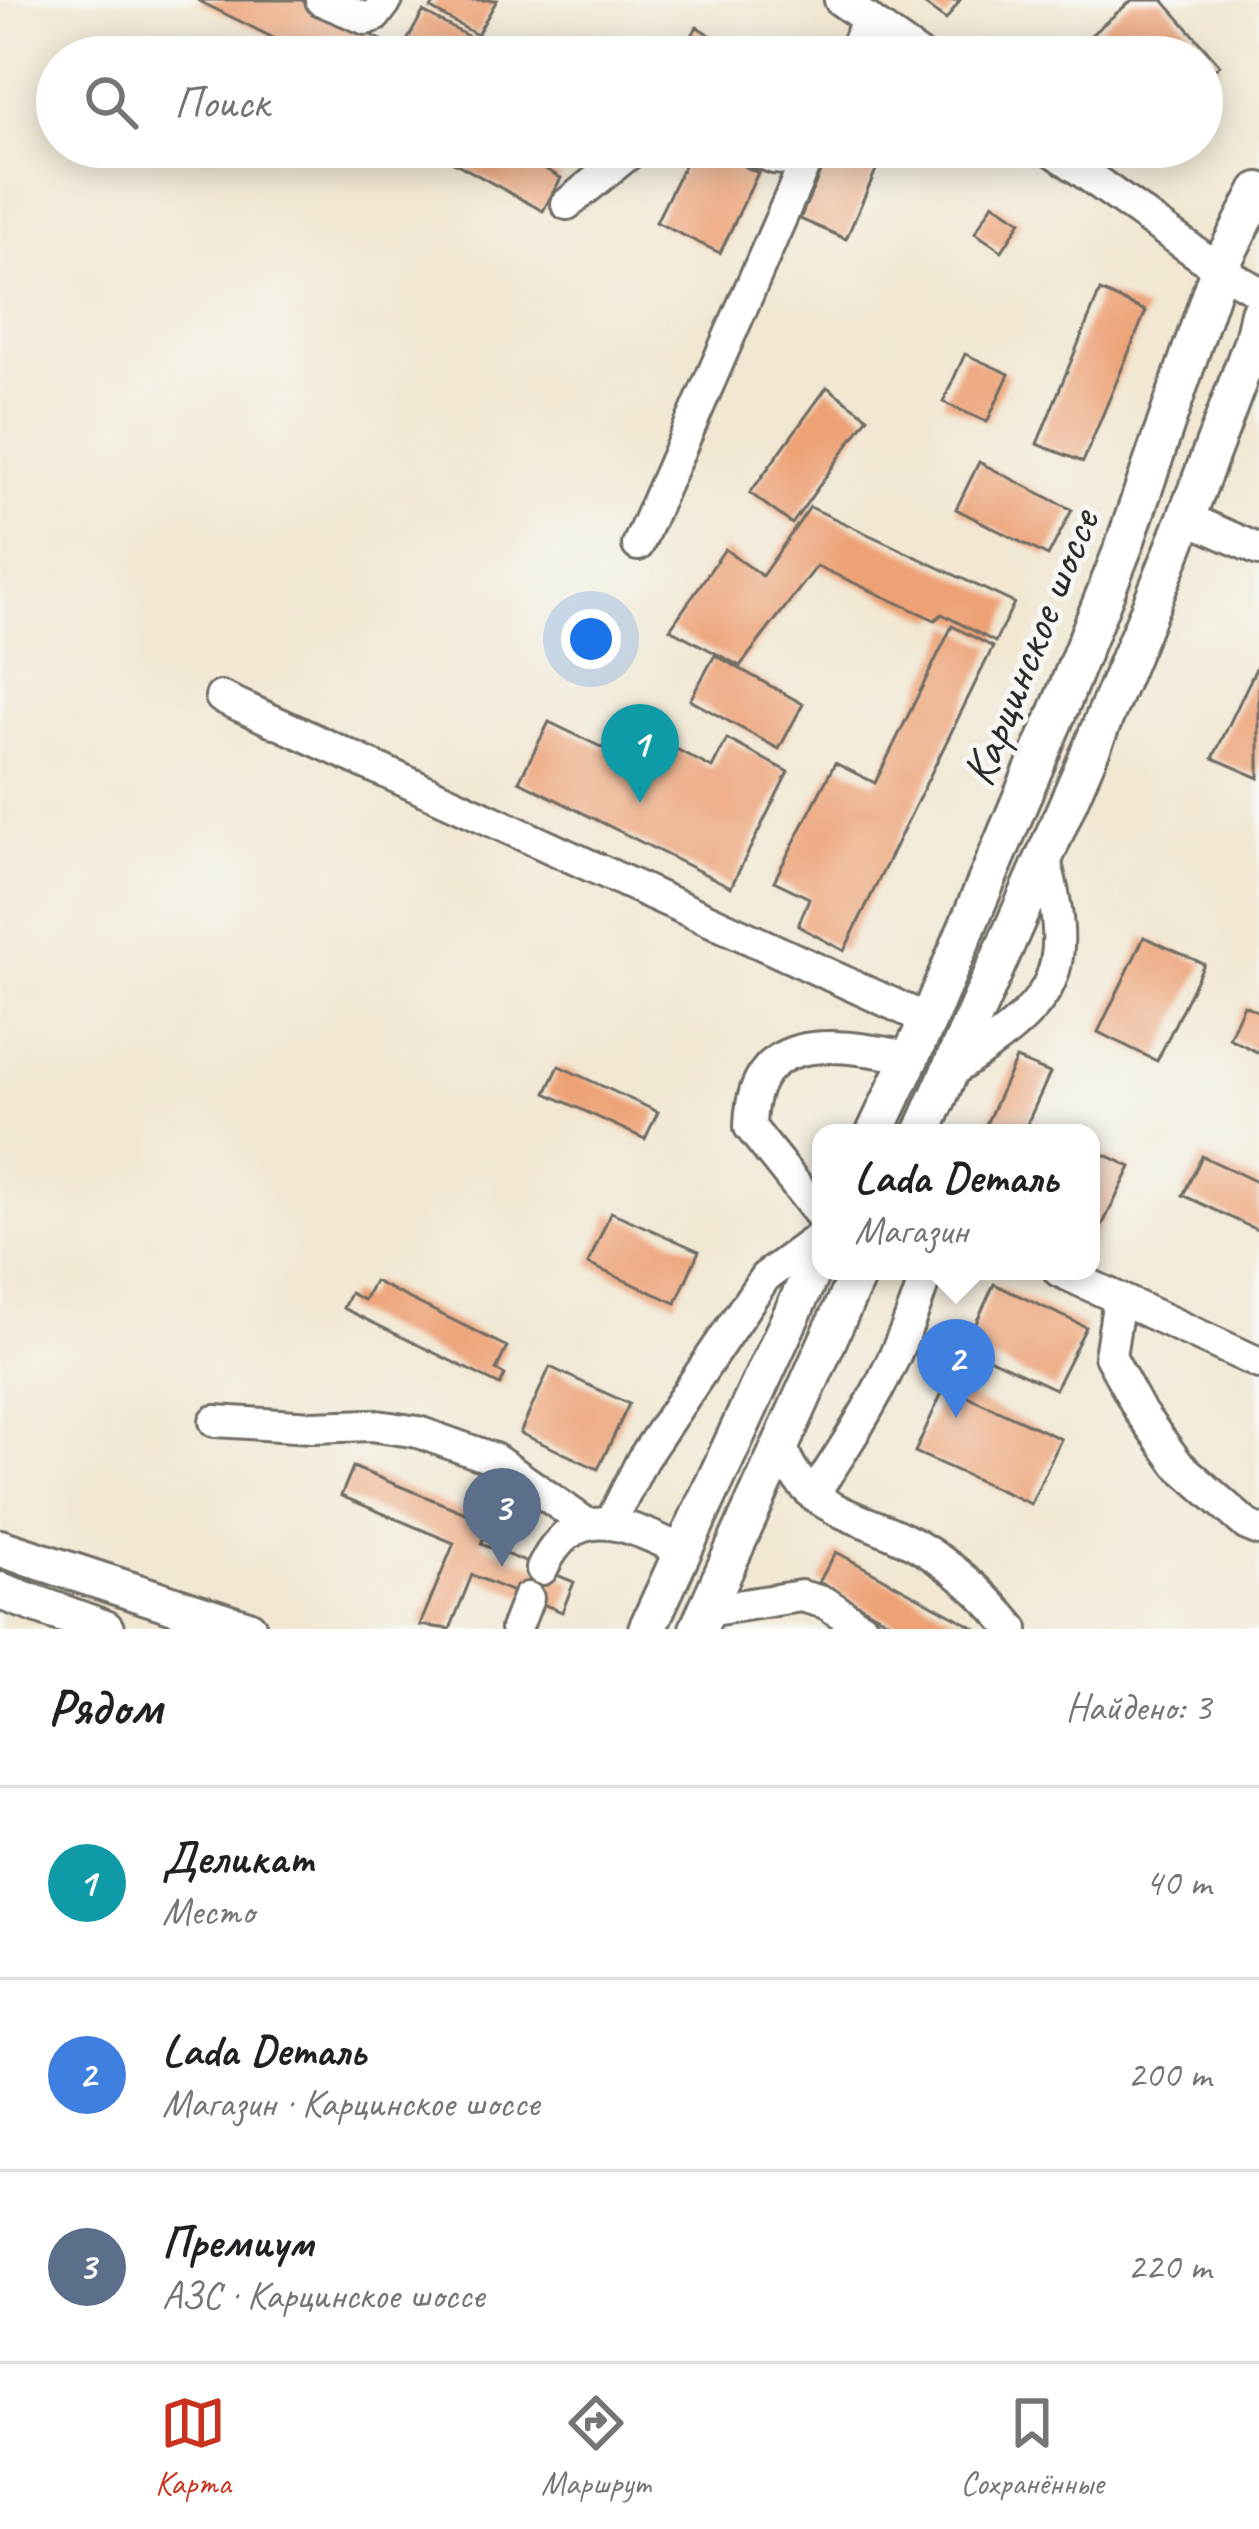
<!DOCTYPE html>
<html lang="ru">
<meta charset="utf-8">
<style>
body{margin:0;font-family:Caveat,sans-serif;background:#f6f6f6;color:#202124}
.you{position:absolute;left:591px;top:639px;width:42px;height:42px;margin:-30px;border:9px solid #fff;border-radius:50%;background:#1a73e8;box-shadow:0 0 0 18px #1a73e833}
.badge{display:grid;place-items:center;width:78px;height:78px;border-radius:50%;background:#c8321e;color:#fff;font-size:39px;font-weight:700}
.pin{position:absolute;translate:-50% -99px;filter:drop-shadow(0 3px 6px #0008)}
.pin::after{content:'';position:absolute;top:63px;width:42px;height:36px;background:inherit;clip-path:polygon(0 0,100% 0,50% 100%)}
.popup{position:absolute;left:812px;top:1124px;width:288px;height:156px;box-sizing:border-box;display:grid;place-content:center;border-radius:24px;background:#fff;filter:drop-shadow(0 3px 9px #0005);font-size:39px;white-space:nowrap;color:#757577}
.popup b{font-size:45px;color:#202124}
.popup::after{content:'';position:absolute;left:50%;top:100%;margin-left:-24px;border:24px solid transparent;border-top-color:#fff}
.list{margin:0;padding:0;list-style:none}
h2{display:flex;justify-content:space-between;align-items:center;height:156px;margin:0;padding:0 48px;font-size:51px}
h2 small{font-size:39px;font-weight:400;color:#757577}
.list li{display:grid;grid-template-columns:78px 1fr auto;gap:36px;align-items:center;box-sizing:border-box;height:192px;padding:0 48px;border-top:3px solid #e0e0e0}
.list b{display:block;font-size:45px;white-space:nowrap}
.list p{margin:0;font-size:39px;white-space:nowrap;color:#757577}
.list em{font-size:39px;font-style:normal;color:#757577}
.icon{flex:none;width:66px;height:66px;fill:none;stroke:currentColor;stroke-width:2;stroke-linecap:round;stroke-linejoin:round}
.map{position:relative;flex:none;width:1259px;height:1629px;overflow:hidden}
.search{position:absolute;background:#fff;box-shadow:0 6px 30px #0003;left:36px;right:36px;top:36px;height:132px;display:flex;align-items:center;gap:30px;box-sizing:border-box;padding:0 42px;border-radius:66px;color:#757577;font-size:45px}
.sheet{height:732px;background:#fff}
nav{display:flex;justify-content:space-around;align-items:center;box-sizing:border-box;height:168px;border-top:3px solid #e0e0e0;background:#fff;font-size:33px;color:#757577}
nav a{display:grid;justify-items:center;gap:6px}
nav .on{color:#c8321e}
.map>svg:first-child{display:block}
.building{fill:#eda174}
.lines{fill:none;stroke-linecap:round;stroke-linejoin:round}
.minor-casing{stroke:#706d65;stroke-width:36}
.major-casing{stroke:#706d65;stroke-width:42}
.minor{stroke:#fff;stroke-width:30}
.major{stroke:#fff;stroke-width:36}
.labels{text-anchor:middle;stroke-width:10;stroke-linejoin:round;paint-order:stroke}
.street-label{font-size:48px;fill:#2b2b2b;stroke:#f6f6f2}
</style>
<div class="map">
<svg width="1259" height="1629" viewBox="0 0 1259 1629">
<rect width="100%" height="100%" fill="#f6f6f2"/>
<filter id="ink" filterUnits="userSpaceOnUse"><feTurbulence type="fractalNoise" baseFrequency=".00833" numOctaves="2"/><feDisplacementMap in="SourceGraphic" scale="24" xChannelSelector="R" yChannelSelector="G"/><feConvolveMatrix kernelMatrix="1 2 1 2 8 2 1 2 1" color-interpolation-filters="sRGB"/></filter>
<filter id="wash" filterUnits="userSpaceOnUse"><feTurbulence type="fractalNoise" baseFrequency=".004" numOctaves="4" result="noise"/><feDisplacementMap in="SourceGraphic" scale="48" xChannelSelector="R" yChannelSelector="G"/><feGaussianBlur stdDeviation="2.7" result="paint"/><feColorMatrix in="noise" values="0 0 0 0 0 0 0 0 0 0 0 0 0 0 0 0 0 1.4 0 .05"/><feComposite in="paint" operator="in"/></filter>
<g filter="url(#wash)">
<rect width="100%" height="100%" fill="#f1e7d2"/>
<g id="blocks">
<g class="building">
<path d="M197,0H301L389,44L382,57H312Z"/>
<path d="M436,0H497L477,35L431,9Z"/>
<path d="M918,0H960L946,20Z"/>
<path d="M1132,0H1163L1220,65L1202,80V57H1172L1163,46L1150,57H1142L1136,50L1127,57H1065Z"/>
<path d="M423,12L475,40L466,57H398Z"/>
<path d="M697,27L745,57H679Z"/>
<path d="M541,36L579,57H529Z"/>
<path d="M426,147H544L535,163L561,178L543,211Z"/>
<path d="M693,147H705L758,173L720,253L656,222Z"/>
<path d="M831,147H886L846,239L800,219Z"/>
<path d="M993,203L1021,221L1002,251L975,233Z"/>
<path d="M1100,291L1146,311L1083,462L1037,444Z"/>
<path d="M965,354L1009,374L987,422L943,402Z"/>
<path d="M827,387L868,417L792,524L750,493Z"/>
<path d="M979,462L1072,510L1048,556L956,509Z"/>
<path d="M810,507L1014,603L995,642L942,614L935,620L817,566L740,666L670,629L725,549L762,576Z"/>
<path d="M952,626L993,647L844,951L798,926L809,898L774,881L835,763L875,783Z"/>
<path d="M715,655L803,704L779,749L690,700Z"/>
<path d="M1259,662V778L1213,758Z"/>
<path d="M618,718L712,768L727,739L788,772L731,887L519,781L549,722L603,748Z"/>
<path d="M1144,937L1204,964L1157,1061L1098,1032Z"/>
<path d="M1244,1005L1259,1012V1053L1229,1038Z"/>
<path d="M1016,1059L1050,1073L1023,1133H982Z"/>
<path d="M559,1066L658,1112L645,1139L546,1093Z"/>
<path d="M1091,1148L1131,1167L1091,1248Z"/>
<path d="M1202,1156L1259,1183V1231L1183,1195Z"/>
<path d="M611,1212L699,1251L676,1303L588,1264Z"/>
<path d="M374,1281L507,1347L496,1370L505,1375L500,1385L343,1308L350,1293L364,1300Z"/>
<path d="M994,1284L1086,1327L1055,1389L965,1347Z"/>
<path d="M550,1367L629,1404L598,1469L520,1433Z"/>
<path d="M945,1386L1061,1439L1031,1504L915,1452Z"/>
<path d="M353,1467L490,1523L481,1544L574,1582L562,1612L472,1575L450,1629L420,1625L454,1543L341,1496Z"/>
<path d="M836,1552L977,1629H902L819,1582Z"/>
</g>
</g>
</g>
<g filter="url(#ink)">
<use href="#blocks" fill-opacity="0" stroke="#706d65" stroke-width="3"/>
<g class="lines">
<defs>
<g id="minor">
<path d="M321,0L366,19L375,16L387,0"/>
<path d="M840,0L921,57"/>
<path d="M851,57L868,19"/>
<path d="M746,147L774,158L806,161"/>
<path d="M1048,147L1219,269L1259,292"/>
<path d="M567,204L637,147"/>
<path d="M1187,518L1259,550"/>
<path d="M638,545L812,147"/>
<path d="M221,697L928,1020"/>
<path d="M948,1074C1048,1005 1080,984 1044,857"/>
<path d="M821,1216L750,1127C752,1025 839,1045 910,1057"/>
<path d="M1059,1271L1259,1363"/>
<path d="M1119,1299L1110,1356L1141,1413L1178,1464L1247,1525L1259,1530"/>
<path d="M215,1421L312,1427L371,1425L418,1432L494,1459L587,1524"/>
<path d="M781,1444C802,1514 861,1514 916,1545C953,1566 986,1596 1013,1629"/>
<path d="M813,1495C864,1420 900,1359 927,1271"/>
<path d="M611,1522L642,1460L765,1277L821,1236"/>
<path d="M542,1569C575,1498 628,1525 683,1551"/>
<path d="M706,1611L801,1596L826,1603L864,1629"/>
<path d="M516,1629L528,1598"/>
</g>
<g id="major">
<path d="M875,1133L928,1020L1064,697L1124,546L1219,269L1259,191"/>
<path d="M922,1133C1039,872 1156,610 1253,340L1259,313"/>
<path d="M0,1548L248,1629"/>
<path d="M0,1591L105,1629"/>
<path d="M647,1629L821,1251"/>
<path d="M698,1629L859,1271"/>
</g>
</defs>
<use href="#minor" class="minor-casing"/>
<use href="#major" class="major-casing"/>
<use href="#minor" class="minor"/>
<use href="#major" class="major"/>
</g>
</g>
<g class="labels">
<g class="street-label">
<text transform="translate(1029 647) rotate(-68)" y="17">Карцинское шоссе</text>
</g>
</g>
</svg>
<div class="you"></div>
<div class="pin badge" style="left:640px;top:803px;background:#0f9aa8">1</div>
<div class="pin badge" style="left:956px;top:1418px;background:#3f7fe0">2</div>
<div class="popup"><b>Lada Dеталь</b>Магазин</div>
<div class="pin badge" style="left:502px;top:1567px;background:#5c6f8a">3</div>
<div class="search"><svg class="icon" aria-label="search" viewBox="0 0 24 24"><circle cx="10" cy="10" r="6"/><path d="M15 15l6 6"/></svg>Поиск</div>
</div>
<section class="sheet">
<h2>Рядом<small>Найдено: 3</small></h2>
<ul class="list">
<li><span class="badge" style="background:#0f9aa8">1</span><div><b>Деликат</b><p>Место</p></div><em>40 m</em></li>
<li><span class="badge" style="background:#3f7fe0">2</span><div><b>Lada Dеталь</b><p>Магазин · Карцинское шоссе</p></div><em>200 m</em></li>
<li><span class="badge" style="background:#5c6f8a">3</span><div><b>Премиум</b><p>АЗС · Карцинское шоссе</p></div><em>220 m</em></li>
</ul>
</section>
<nav>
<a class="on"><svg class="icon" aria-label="map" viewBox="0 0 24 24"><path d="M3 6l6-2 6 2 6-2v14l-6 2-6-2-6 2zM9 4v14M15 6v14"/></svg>Карта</a>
<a><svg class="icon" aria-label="directions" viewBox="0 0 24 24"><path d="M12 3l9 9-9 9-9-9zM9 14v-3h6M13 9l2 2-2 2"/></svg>Маршрут</a>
<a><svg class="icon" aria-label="saved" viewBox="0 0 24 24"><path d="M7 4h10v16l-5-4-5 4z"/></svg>Сохранённые</a>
</nav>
